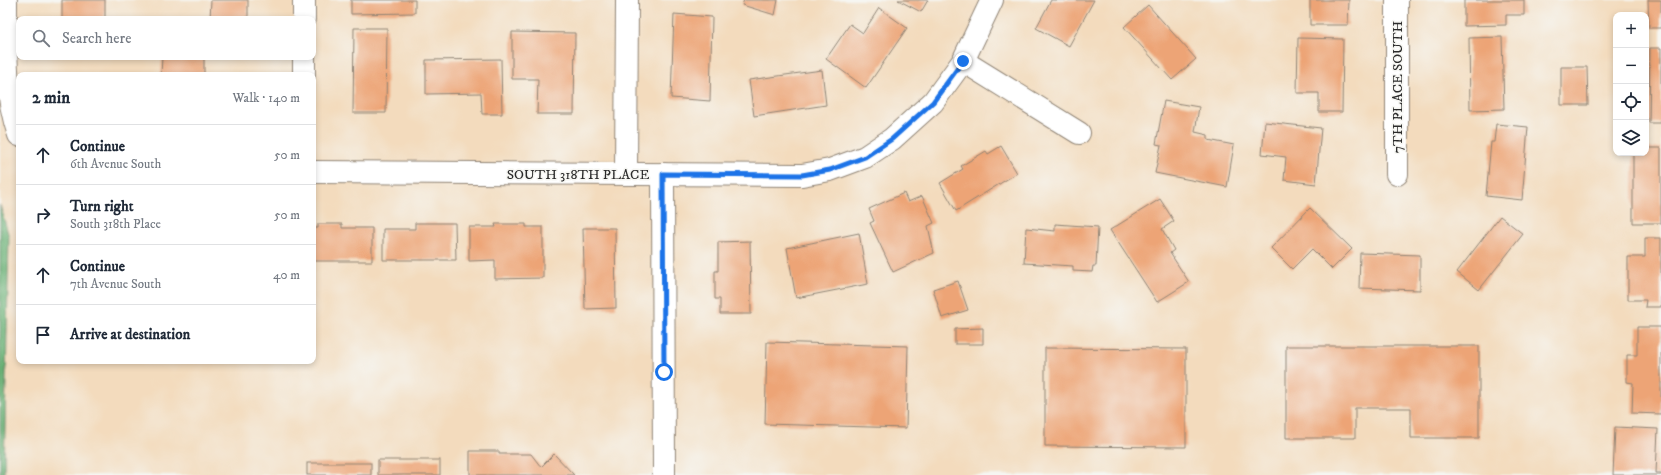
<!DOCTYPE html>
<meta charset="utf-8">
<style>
body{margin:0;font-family:"IM FELL DW Pica",serif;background:#f6f6f7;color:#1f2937}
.controls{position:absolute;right:12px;top:12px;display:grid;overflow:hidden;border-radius:8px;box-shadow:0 2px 6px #0003}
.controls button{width:36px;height:36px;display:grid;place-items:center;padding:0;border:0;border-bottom:1px solid #e0e1e3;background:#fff;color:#1f2937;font:20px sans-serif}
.stop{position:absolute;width:12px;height:12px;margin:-9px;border:3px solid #1a73e8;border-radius:50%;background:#fff}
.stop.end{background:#1a73e8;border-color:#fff;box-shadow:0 1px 4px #0008}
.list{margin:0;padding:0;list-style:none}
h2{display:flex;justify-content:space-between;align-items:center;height:52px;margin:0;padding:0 16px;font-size:17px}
h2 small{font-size:13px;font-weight:400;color:#747a83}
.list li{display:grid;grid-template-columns:26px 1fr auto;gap:12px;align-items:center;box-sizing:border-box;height:60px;padding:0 16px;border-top:1px solid #e0e1e3}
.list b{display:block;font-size:15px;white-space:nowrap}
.list p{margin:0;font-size:13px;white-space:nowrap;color:#747a83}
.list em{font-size:13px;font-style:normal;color:#747a83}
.icon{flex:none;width:22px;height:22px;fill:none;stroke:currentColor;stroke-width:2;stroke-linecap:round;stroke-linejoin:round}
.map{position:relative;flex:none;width:1661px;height:475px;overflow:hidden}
.search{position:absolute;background:#fff;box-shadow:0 2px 6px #0003;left:16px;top:16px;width:300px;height:44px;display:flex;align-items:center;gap:10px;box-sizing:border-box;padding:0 14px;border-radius:8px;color:#747a83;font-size:15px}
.panel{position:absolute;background:#fff;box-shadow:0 2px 6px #0003;left:16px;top:72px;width:300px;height:292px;border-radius:8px}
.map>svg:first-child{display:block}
.forest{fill:#69b075;stroke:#4a6e50}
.building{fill:#eda476}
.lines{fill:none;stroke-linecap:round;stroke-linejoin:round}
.minor-casing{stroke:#8f8374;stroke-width:24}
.minor{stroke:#fff;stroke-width:22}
.route{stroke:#1a73e8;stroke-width:5}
.labels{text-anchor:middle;stroke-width:3;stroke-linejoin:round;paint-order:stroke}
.street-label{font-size:14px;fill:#2b2b2b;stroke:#f6f6f2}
</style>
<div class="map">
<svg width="1661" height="475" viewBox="0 0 1661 475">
<rect width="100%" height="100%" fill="#f6f6f2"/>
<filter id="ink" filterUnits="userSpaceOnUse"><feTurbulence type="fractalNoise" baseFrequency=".025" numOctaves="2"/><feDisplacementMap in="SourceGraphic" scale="8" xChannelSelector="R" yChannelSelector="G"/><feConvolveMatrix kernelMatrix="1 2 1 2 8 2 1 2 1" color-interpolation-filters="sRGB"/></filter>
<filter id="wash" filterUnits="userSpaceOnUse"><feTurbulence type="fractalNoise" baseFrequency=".012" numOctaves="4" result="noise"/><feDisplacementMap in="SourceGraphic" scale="16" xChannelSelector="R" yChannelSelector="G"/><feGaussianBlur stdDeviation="0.9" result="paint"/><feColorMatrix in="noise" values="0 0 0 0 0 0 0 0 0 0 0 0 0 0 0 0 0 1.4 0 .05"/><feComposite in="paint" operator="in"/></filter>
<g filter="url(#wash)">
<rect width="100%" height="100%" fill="#f3dbbd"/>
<path class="forest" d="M0,205L9,237L4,475H0Z"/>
<g id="blocks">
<g class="building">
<rect x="62" y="0" width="43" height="19"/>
<path d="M211,0H248V19H210Z"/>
<path d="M351,0H415V13L351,14Z"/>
<path d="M744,0H778L775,15L742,5Z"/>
<path d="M898,0H928L921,12Z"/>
<path d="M1051,0H1094L1069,46L1036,28Z"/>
<path d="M1310,0H1349L1348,25H1310Z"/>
<path d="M1464,0H1524V15H1506V25L1464,26Z"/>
<path d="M1648,0H1661V28H1649Z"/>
<path d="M1148,5L1196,59L1172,80L1124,27Z"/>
<path d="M879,8L907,28L866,88L826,59L850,24L863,33Z"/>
<path d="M674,14L712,17L710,101L671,98Z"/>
<path d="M354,28H387L386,113H353Z"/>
<path d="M512,32L575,33L574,114H537L538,79H512Z"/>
<path d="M1502,37L1504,109L1470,110L1469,38Z"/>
<path d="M1298,38L1343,39L1342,112H1319V93H1297Z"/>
<path d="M1650,48H1661V123H1649Z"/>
<path d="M162,57H204V75H161Z"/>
<path d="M501,59L502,114H482L481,93L426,94V60Z"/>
<path d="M1561,67H1587L1588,105H1561Z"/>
<path d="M822,70L826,105L754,116L749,80Z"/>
<path d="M1164,101L1199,107L1195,132L1208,135V140L1234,145L1227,187L1155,173L1161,145L1156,144Z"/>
<path d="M1265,122L1321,128L1316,184L1284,180L1286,157L1262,154Z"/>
<path d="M1496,124L1528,127L1522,200L1486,196L1491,142H1494Z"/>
<path d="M1001,146L1017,173L956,211L940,183L963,169L961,166L986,151L988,154Z"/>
<path d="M1646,148H1661V223H1633V153H1646Z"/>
<path d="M904,193L908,202L922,196L934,223L928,226L934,253L893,272L870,223L874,221L869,209Z"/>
<path d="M1160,199L1174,221L1162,229L1174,250L1170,253L1189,282L1157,302L1110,230Z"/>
<path d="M1310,208L1352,249L1332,269L1312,249L1292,269L1271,248Z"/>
<path d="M1500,216L1523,234L1479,290L1457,272Z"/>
<path d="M415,223H455L456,260H383V229H415Z"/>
<path d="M318,224H342V228H372V261H313V228H318Z"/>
<path d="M495,224H526V227H543V278L495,279V260L469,261V227H496Z"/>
<path d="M1055,224L1098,227L1096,266H1093L1092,272L1073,271V266L1024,263L1026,228L1055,231Z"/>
<path d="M583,228H615L616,308L585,309Z"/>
<path d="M859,233L868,284L796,298L787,248Z"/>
<path d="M1645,238H1661V307H1645L1646,300H1628V257H1645Z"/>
<path d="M750,241L751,314H720V299H715V271H718V242Z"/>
<path d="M1360,253L1420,255V290L1359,288Z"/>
<path d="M958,281L968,310L942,318L933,289Z"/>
<path d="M1637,327H1661V414L1632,413L1633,383L1627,382V355H1637Z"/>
<path d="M983,328V344H955V329Z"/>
<path d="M767,342L908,346L906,428L765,424Z"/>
<path d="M1286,346H1479V438H1411V408H1355V438H1286Z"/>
<path d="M1045,348L1186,349V447L1045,446Z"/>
<path d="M1615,427L1658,429L1656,473H1661V475H1613Z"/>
<path d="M470,451H499V454H531L541,467L554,454L574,475H470Z"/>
<rect x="378" y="460" width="62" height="15"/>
<rect x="307" y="463" width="64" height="12"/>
</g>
</g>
</g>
<g filter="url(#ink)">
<use href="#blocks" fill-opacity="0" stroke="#8f8374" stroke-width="1"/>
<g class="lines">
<defs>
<g id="minor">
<path d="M6,0C6,45 4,92 19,135"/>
<path d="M304,0V19"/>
<path d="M304,57V75"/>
<path d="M963,61L1079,133"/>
<path d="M313,172L802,175L830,170L865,157L892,139L933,102L963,61L992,0"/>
<path d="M626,174L627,0"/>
<path d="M663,174L664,475"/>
<path d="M1397,174V0"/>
</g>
</defs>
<use href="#minor" class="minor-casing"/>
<use href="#minor" class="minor"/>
</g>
</g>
<g class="lines" filter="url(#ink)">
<path class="route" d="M664,372L663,174L802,175L830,170L865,157L892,139L933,102L963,61"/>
</g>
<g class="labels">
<g class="street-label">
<text transform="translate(1397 87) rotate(-90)" y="5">7TH PLACE SOUTH</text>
<text x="578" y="179">SOUTH 318TH PLACE</text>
</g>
</g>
</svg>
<div class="controls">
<button>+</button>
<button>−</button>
<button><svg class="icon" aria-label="locate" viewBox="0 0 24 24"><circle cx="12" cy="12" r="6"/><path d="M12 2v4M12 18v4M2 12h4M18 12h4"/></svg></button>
<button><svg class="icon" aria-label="layers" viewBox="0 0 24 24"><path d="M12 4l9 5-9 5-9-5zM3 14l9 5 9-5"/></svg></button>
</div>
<div class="stop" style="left:664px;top:372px"></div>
<div class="stop end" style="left:963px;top:61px"></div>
<div class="search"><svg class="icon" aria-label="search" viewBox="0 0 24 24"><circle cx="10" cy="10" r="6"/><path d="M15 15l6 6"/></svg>Search here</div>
<section class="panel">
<h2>2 min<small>Walk · 140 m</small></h2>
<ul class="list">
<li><svg class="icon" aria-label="ahead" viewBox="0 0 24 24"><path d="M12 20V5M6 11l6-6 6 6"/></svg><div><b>Continue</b><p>6th Avenue South</p></div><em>50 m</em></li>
<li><svg class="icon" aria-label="right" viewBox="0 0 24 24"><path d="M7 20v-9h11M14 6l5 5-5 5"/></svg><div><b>Turn right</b><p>South 318th Place</p></div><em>50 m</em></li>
<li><svg class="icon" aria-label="ahead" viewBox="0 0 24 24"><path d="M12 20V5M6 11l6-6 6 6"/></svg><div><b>Continue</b><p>7th Avenue South</p></div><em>40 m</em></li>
<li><svg class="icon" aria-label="arrive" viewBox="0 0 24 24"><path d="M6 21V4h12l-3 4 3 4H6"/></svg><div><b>Arrive at destination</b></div></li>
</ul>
</section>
</div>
